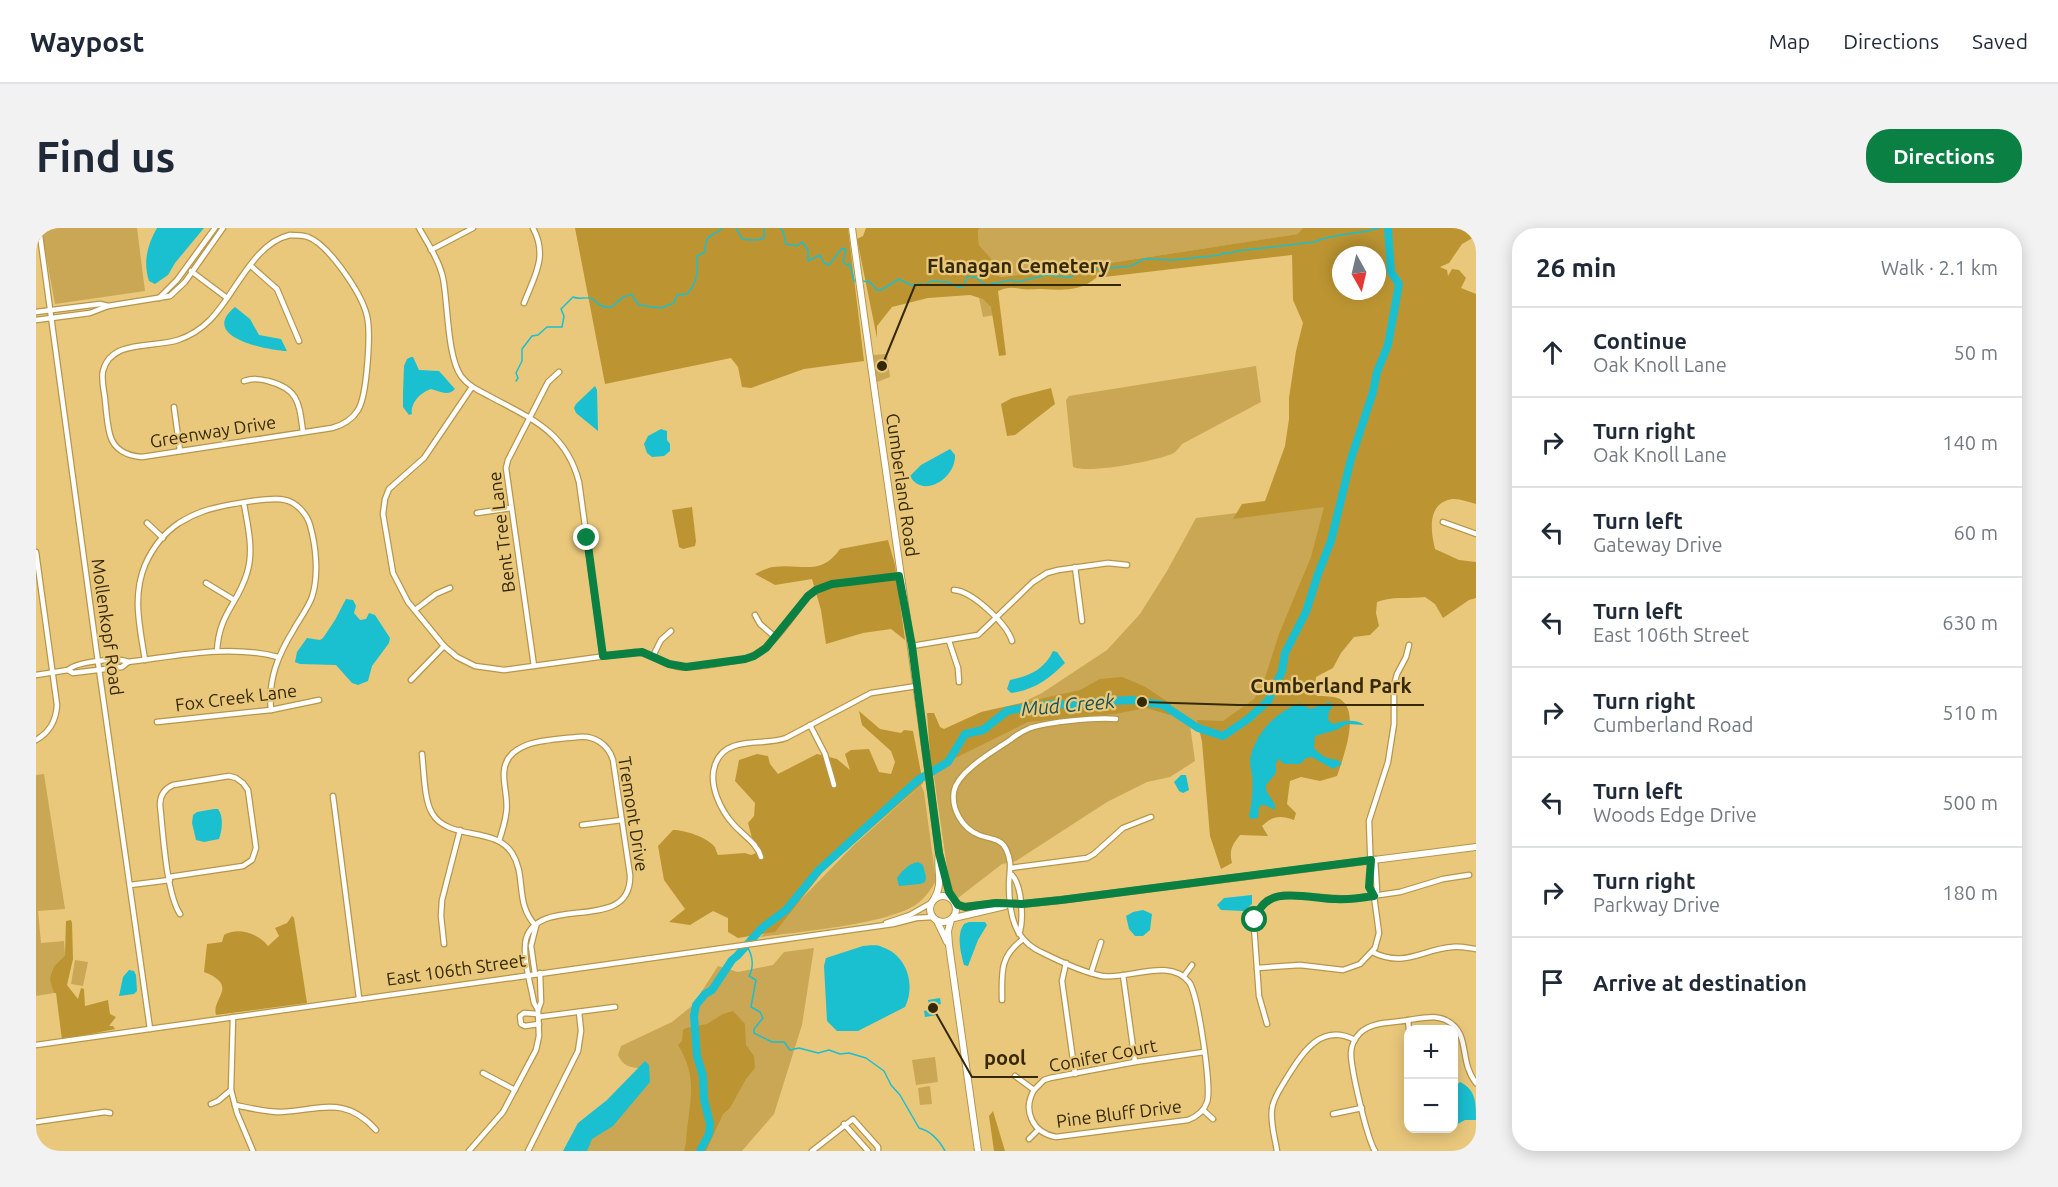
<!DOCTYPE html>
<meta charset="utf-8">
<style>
body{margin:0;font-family:Ubuntu,sans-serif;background:#f2f2f3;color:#1f2937}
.controls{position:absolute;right:18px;bottom:18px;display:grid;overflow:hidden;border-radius:12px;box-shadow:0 3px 15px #0003}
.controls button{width:54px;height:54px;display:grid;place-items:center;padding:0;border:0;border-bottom:2px solid #e0e1e3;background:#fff;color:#1f2937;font:30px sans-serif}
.compass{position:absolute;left:1296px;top:18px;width:54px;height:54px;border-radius:50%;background:#fff;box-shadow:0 3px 15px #0003;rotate:172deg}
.stop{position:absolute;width:18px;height:18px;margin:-14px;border:4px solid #0b8043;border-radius:50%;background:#fff}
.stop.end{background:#0b8043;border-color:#fff;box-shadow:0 2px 6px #0008}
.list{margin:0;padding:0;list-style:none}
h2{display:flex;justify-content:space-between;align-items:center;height:78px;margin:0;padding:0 24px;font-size:26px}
h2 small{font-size:20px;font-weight:400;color:#747a83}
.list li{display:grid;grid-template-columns:39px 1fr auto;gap:18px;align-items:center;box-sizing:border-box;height:90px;padding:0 24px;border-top:2px solid #e0e1e3}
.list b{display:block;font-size:22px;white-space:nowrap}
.list p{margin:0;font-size:20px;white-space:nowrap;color:#747a83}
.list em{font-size:20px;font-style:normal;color:#747a83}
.icon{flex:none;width:33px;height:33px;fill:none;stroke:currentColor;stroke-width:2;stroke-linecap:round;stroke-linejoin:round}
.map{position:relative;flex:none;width:1440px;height:923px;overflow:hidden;border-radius:24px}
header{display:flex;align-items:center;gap:36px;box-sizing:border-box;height:84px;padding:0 30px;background:#fff;border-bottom:2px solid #e0e1e3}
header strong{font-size:28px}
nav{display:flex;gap:33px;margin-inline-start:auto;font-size:21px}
.intro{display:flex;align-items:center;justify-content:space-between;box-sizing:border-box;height:144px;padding:0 36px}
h1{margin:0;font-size:42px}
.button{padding:15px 27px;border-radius:24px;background:#0b8043;color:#fff;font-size:21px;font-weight:700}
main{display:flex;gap:36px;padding:0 36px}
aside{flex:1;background:#fff;border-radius:24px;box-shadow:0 3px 15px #0003}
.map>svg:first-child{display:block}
.green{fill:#caa755}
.forest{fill:#bc9532;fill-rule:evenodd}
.water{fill:#1abfd0}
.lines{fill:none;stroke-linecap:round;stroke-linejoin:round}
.stream{stroke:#1abfd0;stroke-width:1.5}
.river{stroke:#1abfd0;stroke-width:8}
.minor-casing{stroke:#b6964b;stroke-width:7}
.major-casing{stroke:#b6964b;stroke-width:8}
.minor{stroke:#fff;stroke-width:4.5}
.major{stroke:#fff;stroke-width:6}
.route{stroke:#0b8043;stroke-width:8}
.labels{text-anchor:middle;stroke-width:4.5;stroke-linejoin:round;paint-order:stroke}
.street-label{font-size:18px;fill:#362908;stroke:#e9c87c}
.water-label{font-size:20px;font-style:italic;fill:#16535a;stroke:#e9c87c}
.leader{fill:none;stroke:#362908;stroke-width:2}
.callout-dot{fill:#362908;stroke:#e9c87c;stroke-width:2}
.callout-label{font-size:20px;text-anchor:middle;font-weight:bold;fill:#362908;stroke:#e9c87c;stroke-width:4.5;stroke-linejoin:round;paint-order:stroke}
</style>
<header>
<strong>Waypost</strong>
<nav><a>Map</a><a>Directions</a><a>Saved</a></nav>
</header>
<div class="intro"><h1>Find us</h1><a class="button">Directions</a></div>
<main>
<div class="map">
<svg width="1440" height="923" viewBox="0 0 1440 923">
<rect width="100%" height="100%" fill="#e9c87c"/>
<g class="green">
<path d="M5,0H101L109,63L19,76Z"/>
<path d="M944,0H1267L1263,6L1028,42L965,49L960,47L955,30L943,17L942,2Z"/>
<path d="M955,63L959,87L947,89L942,65Z"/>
<path d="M851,126L854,149L841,154L837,127Z"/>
<path d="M1220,138L1225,174L1146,216C1143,220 1140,224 1136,226C1118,233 1054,246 1037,239L1030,172L1033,168Z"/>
<path d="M1300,273L1228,472L1186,505L1154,497L1159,533L1134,549L1111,554L1071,574L980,633L966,636L922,670L914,660L896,535L981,477L1006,465L1071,422L1104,386L1131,343L1160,290Z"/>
<path d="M8,546L29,681L2,683L5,715L28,713L29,727L18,738L15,746L18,765L0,768V547Z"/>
<path d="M885,557L888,564L900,653C895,661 890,669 882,675C856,696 761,704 724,709L743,694L818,617Z"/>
<path d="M778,720L766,797L738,886L706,923H539L606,840C594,840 587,838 582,827L585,818L636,794L657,777L682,738L702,744L737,737L748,724Z"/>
<path d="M39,732L52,734L47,758L35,756Z"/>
<path d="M899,829L902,854L880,857L876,832Z"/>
<path d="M894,858L896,876L884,877L882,860Z"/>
</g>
<g class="forest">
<path d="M539,0H812L828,133L768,141L715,160L706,159L702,139L695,130L569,156Z"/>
<path d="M830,0H944L942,2L943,17L955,30L960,47L965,49L1028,42L1262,6L1267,0H1440V8L1426,16L1413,35L1404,39L1411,42L1412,48L1416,41L1423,42L1430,50L1425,60L1440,66V276C1432,274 1420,269 1412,272C1391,278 1395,305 1399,321L1423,332L1440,334V370L1433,372L1407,390L1399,376L1389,369C1372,371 1356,368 1341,374L1340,385L1343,398L1334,407L1318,409L1305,425L1297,440L1280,449L1279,461L1281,468C1288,468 1298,468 1304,471C1325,484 1307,530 1301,548L1284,553L1265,549L1254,553L1251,576L1260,585L1258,592C1244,587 1236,588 1226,598L1232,608L1204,607C1196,617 1193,622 1196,635L1185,641L1174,608L1166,514L1161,492L1187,493L1218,471L1227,456L1243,406L1275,329L1288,279L1197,291L1206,276L1229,273L1249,218L1253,191V170L1260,123L1267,95L1257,72L1256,27L1060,50C1043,64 1026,62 1005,61C999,61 992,62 986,61C976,59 971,59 962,63L970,127L963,128L955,79L947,71L934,67L892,70L856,79L841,98V110L821,11L827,8ZM1305,27H1341V63H1305Z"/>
<path d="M1015,160L1019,176L979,207L971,208L965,176L976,170Z"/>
<path d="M656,279L660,313L659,318L647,321L643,319L636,282Z"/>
<path d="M852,312L859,337L869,412L855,401L827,405L790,416L785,382L776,351L739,357L719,346C725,343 731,340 737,339C766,335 784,349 804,321Z"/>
<path d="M1086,449L1108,458L1135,476L1134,487L1110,480L1079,486L992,494L895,542L891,485H898L904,499L908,501L945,484L1044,462L1064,451Z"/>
<path d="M823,483L844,501L865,505L868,502L877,503L887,555L789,641L739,704L702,710L692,704V690L677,683L654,697L633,694L649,681L628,652L622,618L637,602C649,602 670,609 678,618C680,620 680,624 682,627L709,625L715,627L720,625L712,595L718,588L719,575L699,553L703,532L721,526L732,528L734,536L742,546L781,526L801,531L814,542L809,526L815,522L833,521L843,544L855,546L859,534L855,523L826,497Z"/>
<path d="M256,688L258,690L271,775L180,787C175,770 204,758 168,744L171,716L186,714L188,707C202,698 223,706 232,718L243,708L239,700L251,695Z"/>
<path d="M35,692L36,695L37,731L31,757L42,771L45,760L48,761L49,778L72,772L74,786L80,789L73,798H77L79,801L26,812L20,765H18L14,752L15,746L18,738L29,727L30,693Z"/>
<path d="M697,783L709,796L710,817L718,828L719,840L710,851L694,880L687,886L670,923H648L650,915C652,877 664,852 642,817L646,813L647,802L650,800L671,796L687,786Z"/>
<path d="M957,883L969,923H958L953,888Z"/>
</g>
<g class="water">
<path d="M121,0H168L139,35L132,47L119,56L113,53C107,34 111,17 121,0Z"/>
<path d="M199,79L214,91L223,107L245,111L251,123C231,122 162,109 199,79Z"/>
<path d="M375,129H377L383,142L403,143L419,161C411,169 404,163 395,161C385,164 374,175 376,186L373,187L367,179V165L368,138L371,131Z"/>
<path d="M559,158L561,162L562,203L540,185L538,180L540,176Z"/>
<path d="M625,201L631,203V212L634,216V223L628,228L616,229L611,225L608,216L612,208Z"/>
<path d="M914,221L919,227C920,251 886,271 874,248L885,237Z"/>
<path d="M310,371L317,372L320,378L318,385L324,392L330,391L333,385L339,387L354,410L353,415L336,438L332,453L322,457L316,455L300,437L264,436L259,434L261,424L271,410L284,412L287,410L299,392Z"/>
<path d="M1017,423L1021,424L1029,435C1013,451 998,462 975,465L971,461L974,452C993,448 1008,442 1017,423Z"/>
<path d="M1294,474L1297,479L1293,483L1292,492L1297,496C1307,492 1321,491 1328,497L1311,496L1300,502L1279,508L1278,520C1285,528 1291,531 1302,532L1306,536L1297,541L1276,529L1270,530L1264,536H1248L1243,531L1240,535V545L1230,557C1229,568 1240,571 1239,582L1229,577H1225L1223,580L1222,590L1215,591L1213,588C1216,577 1217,558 1216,547C1215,542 1214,537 1214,533C1217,507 1241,483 1264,475L1274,481Z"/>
<path d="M1145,547H1150L1153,562L1147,565L1143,563L1138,554Z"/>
<path d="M178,581H182C188,589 186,602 183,611L168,614L160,612L156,595L157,587L161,584Z"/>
<path d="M882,634L887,637L890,649L889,654L884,656L863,658L861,650C866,643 872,636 882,634Z"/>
<path d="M1216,667V676L1208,683L1185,682L1181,677L1188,670Z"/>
<path d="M1107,682L1116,686L1114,702L1107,708H1099L1093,701L1090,688L1097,684Z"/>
<path d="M933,694H949L951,697L942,712L932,738L928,737C925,725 920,707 928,696Z"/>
<path d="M827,718C833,718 840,716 846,719C871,727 880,757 869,779L822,803H801L791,793L788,738L790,730Z"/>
<path d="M93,742L98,743L100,747L101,763L98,766L83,768L87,749Z"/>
<path d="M904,770L905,776L900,777L901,787L889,789L888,783L894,782L892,772Z"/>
<path d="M609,833L613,837L614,854L577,898L556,911L551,923H527L542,895L571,872Z"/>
<path d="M1424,854C1440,862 1440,874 1440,892H1429L1418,898V859Z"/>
</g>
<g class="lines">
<g class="stream">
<path d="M700,0L706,11C712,12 722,13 728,10V0"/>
<path d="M744,0L747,3L750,16L761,18L766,14L772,22V33L784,27L788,35L793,37L806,20L810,22L807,34L811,37L814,36L818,53H821"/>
<path d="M826,53L834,54L841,62H845L863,51L875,57L885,56L889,57L895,53L912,54L922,59L928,58L931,49C940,46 943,53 950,57L975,52L981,54L1010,47L1034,49L1045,43L1095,38L1108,31L1138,32L1184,27L1188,25H1195L1201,23L1278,14C1297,5 1321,7 1343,0"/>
<path d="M480,153L482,150L480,145L486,133V121L496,108L502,107L511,99H526L528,88L525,81L537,69C544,72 551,68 556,71C560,72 561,76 564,77C578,84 578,75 586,70C588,68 592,68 595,66L603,77L625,80L638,75L641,67L651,66C662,54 662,43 661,28L669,24C670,3 675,11 686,0"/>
<path d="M711,719C717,727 718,740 713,748L720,752L715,779L724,784L727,790L718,801V805L736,814H748L754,822L763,820L782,825L793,822L804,826L813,825L830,830L848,843L855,857L864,867L883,900C895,903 903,912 909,923"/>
</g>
<path class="river" d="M664,923L673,906L674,896L668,871L667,848L661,828L658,788L660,777L669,766L676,762L696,732L701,728L726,700L750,682L782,643L882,552L912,534L929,506L947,502L971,483L981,481L1017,476L1036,477L1053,474L1096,472L1127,477L1162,500L1187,508L1212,491L1232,473L1246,443L1249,425L1270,384L1282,346L1295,313L1315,231L1337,164L1341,144L1352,117L1363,56L1355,44L1352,0"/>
<defs>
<g id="minor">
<path d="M3,0L62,434L114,801"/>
<path d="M383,0C392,16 403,32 407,50C412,75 411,128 425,148C432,158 444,163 455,169C496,191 530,204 543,254L567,428"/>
<path d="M254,7C260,7 266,7 272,9C293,17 326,66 331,88C335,105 331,168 322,182C316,192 307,197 296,200L106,229C92,228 78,222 74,207C71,196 70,182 69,171C68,162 65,152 67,143C75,111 118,120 142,112C154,108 165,101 174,92C199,67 217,15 254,7Z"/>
<path d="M395,22L437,0"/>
<path d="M215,38L241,61L263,113"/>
<path d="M155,43L191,70"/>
<path d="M123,70L141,52L179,0"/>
<path d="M488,75C499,47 512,28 497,0"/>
<path d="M0,84L64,76L72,78"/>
<path d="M0,92L54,85L72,78L134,68L149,54L187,0"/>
<path d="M208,153C217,150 223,151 232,153C263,161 263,175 267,204"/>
<path d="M436,159L388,230L353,261L349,271L347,286L357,345L372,374L408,418L421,429L439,438L468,442L599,424C616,425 627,436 643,439C662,441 690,434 709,431C737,422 754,390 772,368C796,350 833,351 863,348"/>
<path d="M138,179L144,223"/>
<path d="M441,285L475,280"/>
<path d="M1407,294L1440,306"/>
<path d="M111,295L127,310"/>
<path d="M0,324L21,477C20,493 14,504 0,512"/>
<path d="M1039,339L1046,393"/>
<path d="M170,355L198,372"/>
<path d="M918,362C936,363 971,396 976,413"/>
<path d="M379,382L400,366L414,360"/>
<path d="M719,387L724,396L739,409"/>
<path d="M913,413L922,440L923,454"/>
<path d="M876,418L942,407L997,354L1011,345L1022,342L1072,335L1091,337"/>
<path d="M181,423C183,385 202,376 211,345C218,323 212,299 208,276"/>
<path d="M617,428L625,412L635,403"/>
<path d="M109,432C104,400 96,368 109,337C116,321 128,305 143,295C151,290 159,286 168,283C182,278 235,268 249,272C260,274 271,286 274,297C280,318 283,347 276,369C272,380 264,390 258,401C242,427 232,451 235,482"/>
<path d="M498,438L470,240L472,232L512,154L523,144"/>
<path d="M32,442C40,434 81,429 92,434C141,428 193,416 242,429"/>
<path d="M0,447L32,442L37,445L86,439L92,434"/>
<path d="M375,452L408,418"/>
<path d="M121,494L235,482L283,472"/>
<path d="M774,497L789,526L798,557"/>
<path d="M386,526C388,542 388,572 396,585C412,613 459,598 476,625C491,648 478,675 500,698"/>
<path d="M297,568L323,770"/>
<path d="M546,597L586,592"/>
<path d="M463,613C466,604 469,595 470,586C473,572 467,558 468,544C470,511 517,512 542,509C558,507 572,516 577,532L594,647C596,707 503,665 490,711C486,728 495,758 498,775L502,782"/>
<path d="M725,629C721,615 708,608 698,597C685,583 672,557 679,537C682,528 689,521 698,518C715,512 733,516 750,510L835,465L881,458"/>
<path d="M975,640L1051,630L1058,626L1087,600L1115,589"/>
<path d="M976,647C986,658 988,692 983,706"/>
<path d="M133,649L207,638L216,632L220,620L212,562L207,555L200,550L193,548L137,557C128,561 124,567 124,577C127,603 130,665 144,686"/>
<path d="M94,657L134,652"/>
<path d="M1338,668L1341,663L1339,631"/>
<path d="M850,695L874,687L895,675"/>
<path d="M408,716L405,688L406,672L424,602"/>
<path d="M1336,724C1369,740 1384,722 1416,719C1424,718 1432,720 1440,721"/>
<path d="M1030,735L1026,753L1039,846"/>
<path d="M1221,740L1264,737L1307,742L1324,736L1339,720L1343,705L1338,668L1333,659L1335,647L1333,593L1352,534L1358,496V457L1361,446L1370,429L1373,417"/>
<path d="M1055,745L1065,714"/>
<path d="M499,746L495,718L500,698"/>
<path d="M1087,747L1099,834"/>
<path d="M1148,748L1156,737"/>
<path d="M966,772C966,746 963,729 986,712"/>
<path d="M502,786L488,785L484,788L485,796L489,798L503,796"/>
<path d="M197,789L195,862L201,885L217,923"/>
<path d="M502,789L579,779"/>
<path d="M1372,792L1373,802"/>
<path d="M1231,796L1223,768L1218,698L1222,684L1231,672L1247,667L1315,671L1364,664L1407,651L1433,647"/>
<path d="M0,817L857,696L880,690L897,689"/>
<path d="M447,845L479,862"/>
<path d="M979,848L998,862L1008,852L1014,850L1099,834L1168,824"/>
<path d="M998,862C986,883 997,905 1020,909L1152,892C1160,889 1168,883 1171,874C1176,861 1162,765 1153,754C1133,729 1093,752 1066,748C1046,744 1025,734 1007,725C978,713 973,686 973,657C973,644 977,635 970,621C965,610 953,611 943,607C926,600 915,581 918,563C922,543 958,523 974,512C980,507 987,503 994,500C1012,494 1061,489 1080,491"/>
<path d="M175,876L182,873L195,862"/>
<path d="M199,877C214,880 229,884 245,884C284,882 309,867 340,902"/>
<path d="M1167,882L1177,891"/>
<path d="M1297,886L1326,880"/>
<path d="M0,894L69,884L74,885"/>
<path d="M808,896L832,923"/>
<path d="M993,911L1002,902"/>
<path d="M433,923L467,884L500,822L503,808L502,782L505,774L504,745"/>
<path d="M492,923L542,823L545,803L543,784"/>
<path d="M776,923L817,891L842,919V923"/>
<path d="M1241,923C1239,910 1234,894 1236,881C1237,870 1245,860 1250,851C1266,826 1284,794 1319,812"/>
<path d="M1339,923C1331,910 1315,842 1315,825C1315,818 1319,810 1324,805C1336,793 1358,795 1373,792C1387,790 1404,785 1417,797C1433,811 1424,835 1440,855"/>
</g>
<g id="major">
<path d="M816,0C844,208 876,416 903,625C900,643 908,655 898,671"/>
<path d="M903,625L915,670"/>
<circle cx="907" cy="681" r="13"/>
<path d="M919,675L929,679L960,675L986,676L1025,672L1440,619"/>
<path d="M918,690L969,678"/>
<path d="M915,692L912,703L913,717L942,923"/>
<path d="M901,693L911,714"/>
</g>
</defs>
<use href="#minor" class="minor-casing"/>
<use href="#major" class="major-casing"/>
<use href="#minor" class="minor"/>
<use href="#major" class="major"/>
</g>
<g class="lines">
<path class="route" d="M551,310L567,428L606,424L633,436L650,439L709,431L718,428L730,420L772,368L780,362L796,356L863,348L876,418L903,625L913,664L922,677L929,679L960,675L986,676L1025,672L1335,632L1333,659L1338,668C1325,670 1313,672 1300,671C1272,671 1229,654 1219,692"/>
</g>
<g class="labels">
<g class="street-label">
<text transform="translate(177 204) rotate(-9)" y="6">Greenway Drive</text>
<text transform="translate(866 257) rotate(82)" y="6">Cumberland Road</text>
<text transform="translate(466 304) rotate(-97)" y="6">Bent Tree Lane</text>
<text transform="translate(71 399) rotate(82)" y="6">Mollenkopf Road</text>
<text transform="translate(200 470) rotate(-7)" y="6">Fox Creek Lane</text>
<text transform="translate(597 586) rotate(81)" y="6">Tremont Drive</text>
<text transform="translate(420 742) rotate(-8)" y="6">East 106th Street</text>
<text transform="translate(1067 828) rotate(-11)" y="6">Conifer Court</text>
<text transform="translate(1083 886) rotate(-7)" y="6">Pine Bluff Drive</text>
</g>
<g class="water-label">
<text transform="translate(1032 477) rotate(-5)" y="7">Mud Creek</text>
</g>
</g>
<path class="leader" d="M846 138L879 57H1085M1106 474L1202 477H1388M897 780L936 849H1002"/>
<g class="callout-dot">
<circle cx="846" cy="138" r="6"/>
<circle cx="1106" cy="474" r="6"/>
<circle cx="897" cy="780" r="6"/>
</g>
<g class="callout-label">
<text x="982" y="45">Flanagan Cemetery</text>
<text x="1295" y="465">Cumberland Park</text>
<text x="969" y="837">pool</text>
</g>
</svg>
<div class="controls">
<button>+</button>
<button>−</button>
</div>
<svg class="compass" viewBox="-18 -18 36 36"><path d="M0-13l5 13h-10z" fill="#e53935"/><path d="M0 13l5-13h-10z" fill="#747a83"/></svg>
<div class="stop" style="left:1219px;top:692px"></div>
<div class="stop end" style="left:551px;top:310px"></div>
</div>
<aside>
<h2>26 min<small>Walk · 2.1 km</small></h2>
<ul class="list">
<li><svg class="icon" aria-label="ahead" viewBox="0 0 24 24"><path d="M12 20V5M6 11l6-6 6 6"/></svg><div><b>Continue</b><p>Oak Knoll Lane</p></div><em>50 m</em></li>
<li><svg class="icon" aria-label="right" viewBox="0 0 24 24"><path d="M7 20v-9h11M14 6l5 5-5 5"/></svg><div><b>Turn right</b><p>Oak Knoll Lane</p></div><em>140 m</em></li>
<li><svg class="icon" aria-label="left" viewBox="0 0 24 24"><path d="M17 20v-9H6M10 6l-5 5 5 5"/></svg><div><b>Turn left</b><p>Gateway Drive</p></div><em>60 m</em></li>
<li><svg class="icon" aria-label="left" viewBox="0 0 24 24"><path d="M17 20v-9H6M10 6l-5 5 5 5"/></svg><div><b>Turn left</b><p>East 106th Street</p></div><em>630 m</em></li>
<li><svg class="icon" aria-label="right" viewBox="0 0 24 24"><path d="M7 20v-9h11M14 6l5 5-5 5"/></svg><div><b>Turn right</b><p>Cumberland Road</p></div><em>510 m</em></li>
<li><svg class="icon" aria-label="left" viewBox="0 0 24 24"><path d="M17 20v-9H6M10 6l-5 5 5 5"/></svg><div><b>Turn left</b><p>Woods Edge Drive</p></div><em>500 m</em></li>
<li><svg class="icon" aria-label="right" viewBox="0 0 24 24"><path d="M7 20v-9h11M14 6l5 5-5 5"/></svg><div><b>Turn right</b><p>Parkway Drive</p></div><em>180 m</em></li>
<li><svg class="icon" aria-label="arrive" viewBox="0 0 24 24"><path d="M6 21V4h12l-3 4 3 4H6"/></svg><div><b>Arrive at destination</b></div></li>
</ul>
</aside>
</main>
